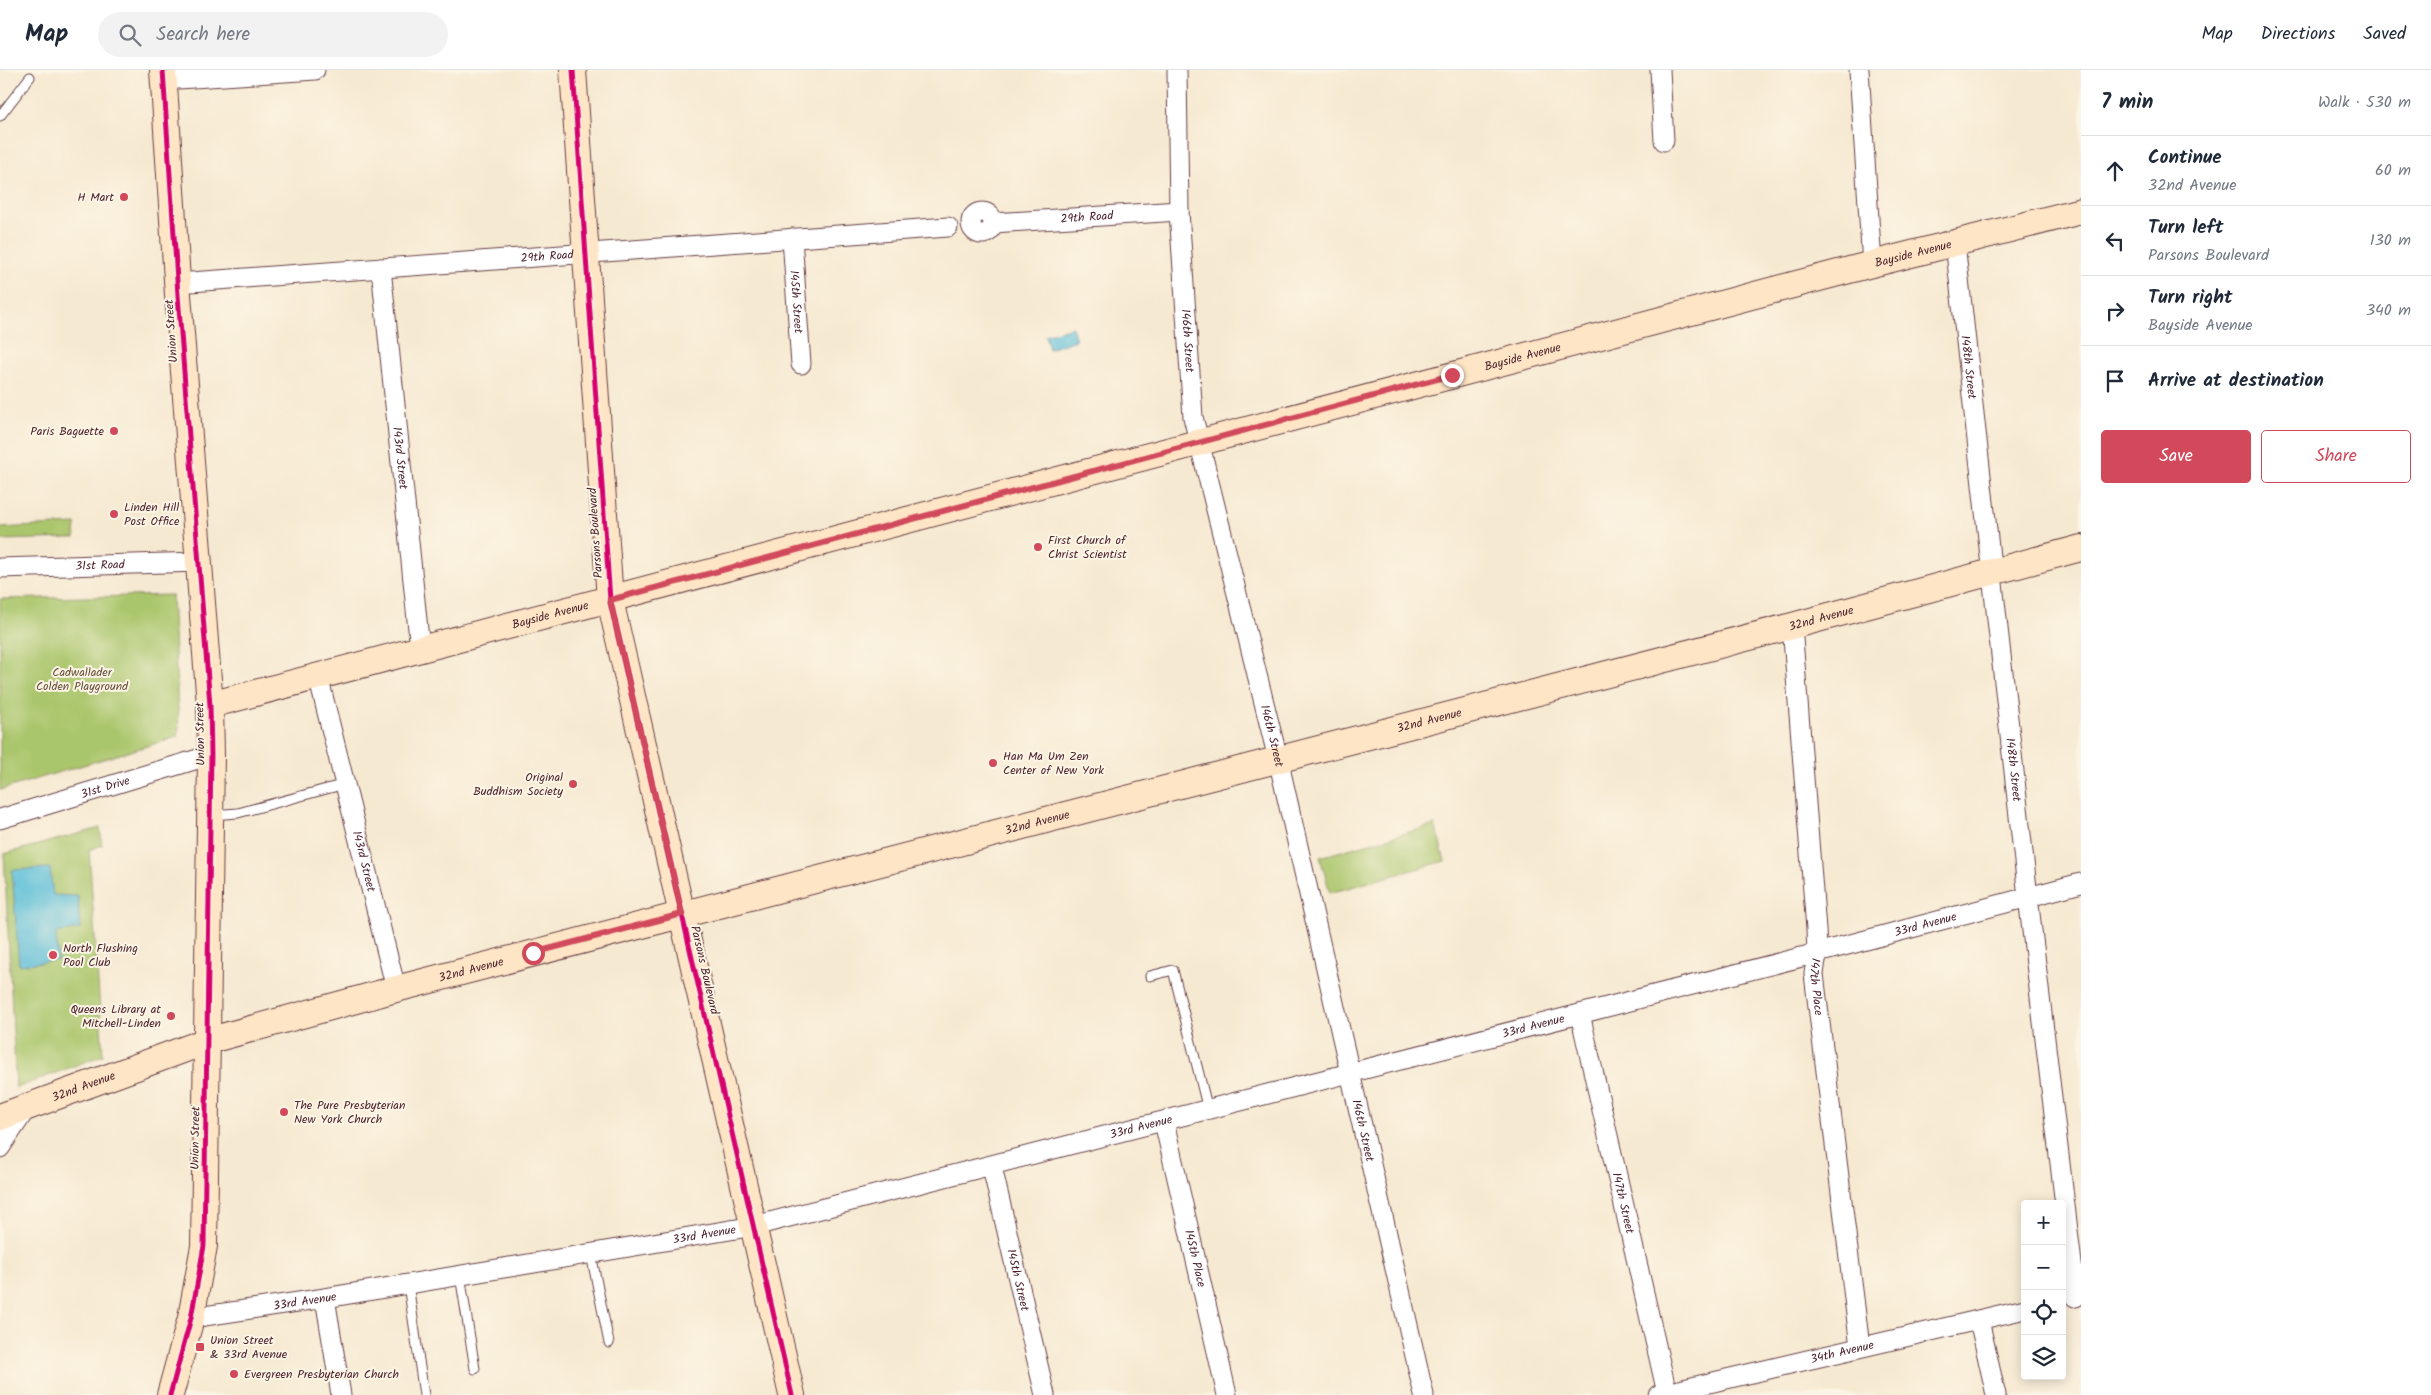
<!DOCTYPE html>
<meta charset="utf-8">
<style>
body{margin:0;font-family:Kalam,sans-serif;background:#f2f2f3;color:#1f2937}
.controls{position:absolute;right:15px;bottom:15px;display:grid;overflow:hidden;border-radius:5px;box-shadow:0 2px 12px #0003}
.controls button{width:45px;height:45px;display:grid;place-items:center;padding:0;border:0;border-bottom:1px solid #e0e1e3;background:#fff;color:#1f2937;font:25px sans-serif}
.stop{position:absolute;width:15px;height:15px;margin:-11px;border:4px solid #d1495b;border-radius:50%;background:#fff}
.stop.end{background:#d1495b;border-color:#fff;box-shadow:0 1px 5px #0008}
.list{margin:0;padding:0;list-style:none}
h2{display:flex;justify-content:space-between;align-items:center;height:65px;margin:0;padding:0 20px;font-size:21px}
h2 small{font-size:16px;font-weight:400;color:#747a83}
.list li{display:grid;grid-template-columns:32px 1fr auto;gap:15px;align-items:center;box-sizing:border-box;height:70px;padding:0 20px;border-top:1px solid #e0e1e3}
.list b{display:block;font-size:19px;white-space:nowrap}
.list p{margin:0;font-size:16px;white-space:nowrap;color:#747a83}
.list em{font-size:16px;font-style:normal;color:#747a83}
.actions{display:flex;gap:10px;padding:15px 20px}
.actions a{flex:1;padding:11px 0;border:1px solid #d1495b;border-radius:5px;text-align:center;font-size:18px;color:#d1495b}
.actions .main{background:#d1495b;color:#fff}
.icon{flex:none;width:28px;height:28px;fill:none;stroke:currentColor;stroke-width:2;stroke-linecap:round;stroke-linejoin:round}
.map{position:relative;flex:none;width:2081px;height:1325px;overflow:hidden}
header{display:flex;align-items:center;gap:30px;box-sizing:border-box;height:70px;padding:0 25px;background:#fff;border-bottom:1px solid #e0e1e3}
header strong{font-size:24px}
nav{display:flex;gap:28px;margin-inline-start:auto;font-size:18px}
.search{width:350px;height:45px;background:#f2f2f3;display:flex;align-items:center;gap:12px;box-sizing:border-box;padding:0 18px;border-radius:28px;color:#747a83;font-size:19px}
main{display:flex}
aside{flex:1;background:#fff}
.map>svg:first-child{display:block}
.green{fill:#aac66c;stroke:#7a724c}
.water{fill:#5abed8;stroke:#526e82}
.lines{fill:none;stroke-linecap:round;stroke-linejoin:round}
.lane-casing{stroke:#643d44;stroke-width:11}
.street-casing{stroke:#643d44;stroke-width:21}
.secondary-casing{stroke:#643d44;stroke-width:28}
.lane{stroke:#fff;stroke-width:9}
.street{stroke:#fff;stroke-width:19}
.secondary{stroke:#fee5c5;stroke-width:26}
.cycleway-casing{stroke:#fcf5e5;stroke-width:8}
.cycleway{stroke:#d6006c;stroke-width:5}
.route{stroke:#d1495b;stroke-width:6}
.poi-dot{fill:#d1495b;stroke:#fcf5e5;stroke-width:2}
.labels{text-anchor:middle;stroke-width:4;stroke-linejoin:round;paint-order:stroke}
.poi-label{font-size:12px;fill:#4a1f2b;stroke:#fcf5e5;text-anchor:start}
.street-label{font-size:12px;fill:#4a1f2b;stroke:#fcf5e5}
.park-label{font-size:12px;fill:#67513e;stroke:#fcf5e5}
</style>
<header>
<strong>Map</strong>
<div class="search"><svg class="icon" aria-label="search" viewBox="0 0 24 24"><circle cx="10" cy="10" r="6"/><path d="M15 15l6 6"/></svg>Search here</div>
<nav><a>Map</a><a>Directions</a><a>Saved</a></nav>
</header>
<main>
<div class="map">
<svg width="2081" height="1325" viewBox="0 0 2081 1325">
<rect width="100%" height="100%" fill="#fcf5e5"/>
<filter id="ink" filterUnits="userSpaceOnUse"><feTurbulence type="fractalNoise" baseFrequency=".02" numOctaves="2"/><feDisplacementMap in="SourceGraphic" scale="10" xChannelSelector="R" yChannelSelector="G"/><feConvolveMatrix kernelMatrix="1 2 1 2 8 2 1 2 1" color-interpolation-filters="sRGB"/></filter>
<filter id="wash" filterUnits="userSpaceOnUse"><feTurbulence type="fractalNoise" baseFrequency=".0096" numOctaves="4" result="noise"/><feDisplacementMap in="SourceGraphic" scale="20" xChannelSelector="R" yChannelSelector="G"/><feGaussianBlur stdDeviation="1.12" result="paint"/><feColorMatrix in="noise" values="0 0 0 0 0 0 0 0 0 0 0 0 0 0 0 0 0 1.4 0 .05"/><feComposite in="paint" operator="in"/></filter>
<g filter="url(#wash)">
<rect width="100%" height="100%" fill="#f6e9d1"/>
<g class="green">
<path d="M76,454L75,468L0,470V458Z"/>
<path d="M172,525L179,660L177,667L0,720V529Z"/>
<path d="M1435,755L1445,791L1330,823L1320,787Z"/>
<path d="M100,758L102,775L89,780L103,985L16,1018L4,784Z"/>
</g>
<g class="water">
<path d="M1072,257L1076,270L1049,279L1045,265Z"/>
<path d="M50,798L53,825L78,826L80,859L56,863L58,890L19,895L12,800Z"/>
</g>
</g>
<g filter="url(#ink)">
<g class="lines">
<defs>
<g id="lane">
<path d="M0,46L30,7"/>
<path d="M212,745L238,743L345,714"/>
<path d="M1150,906L1173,900L1208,1040"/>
<path d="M591,1184L609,1273"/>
<path d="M460,1205L475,1299"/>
<path d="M408,1214L424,1325"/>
</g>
<g id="street">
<path id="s1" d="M1177,0L1179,141L1193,347L1278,689L1424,1325"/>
<path d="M1660,0L1664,71"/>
<path d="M1859,0L1872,194"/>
<path d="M163,10L315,0"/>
<circle cx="982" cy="153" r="11"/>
<path id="s2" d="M993,153L1179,141"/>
<path id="s3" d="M792,168L801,294"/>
<path id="s4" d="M1955,173L2028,827L2076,1227"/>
<path id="s5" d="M381,198L420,579"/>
<path id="s6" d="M177,213L948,157"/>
<path id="s7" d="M0,498L199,492"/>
<path id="s8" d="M1792,556L1816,859L1817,883L1814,904L1860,1277"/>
<path id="s9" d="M318,606L396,919"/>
<path id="s10" d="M0,749L211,685"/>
<path id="s11" d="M1580,944L1667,1323"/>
<path id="s12" d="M1164,1052L1227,1325"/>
<path d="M0,1078L28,1036"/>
<path id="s13" d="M992,1097L1045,1325"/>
<path d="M325,1228L341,1325"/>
<path id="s14" d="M191,1248L325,1228L754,1156L1817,883L2081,813"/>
<path d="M1979,1250L1996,1325"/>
<path id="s15" d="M1658,1325L2025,1239"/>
</g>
<g id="secondary">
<path d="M163,0L178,225L210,635L211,685L204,1176L191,1248L170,1325"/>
<path d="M573,0L610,530L792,1325"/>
<path id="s16" d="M210,635L1872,194L2081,141"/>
<path id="s17" d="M0,1047L207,971L396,919L1792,556L2081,478"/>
</g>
</defs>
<use href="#lane" class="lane-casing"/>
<use href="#street" class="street-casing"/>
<use href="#secondary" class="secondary-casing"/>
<use href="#lane" class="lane"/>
<use href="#street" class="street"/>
<use href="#secondary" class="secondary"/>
<defs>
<g id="cycleway">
<path d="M163,0L178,225L210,635L211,685L204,1176L191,1248L170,1325"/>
<path d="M573,0L610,530L792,1325"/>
</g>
</defs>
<use href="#cycleway" class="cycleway-casing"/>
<use href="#cycleway" class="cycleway"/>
</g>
</g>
<g class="lines" filter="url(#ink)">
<path class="route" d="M533,883L682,844L610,530L1452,305"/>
</g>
<g class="poi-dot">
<circle cx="124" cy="127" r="5"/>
<circle cx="114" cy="361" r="5"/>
<circle cx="114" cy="444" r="5"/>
<circle cx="1038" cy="477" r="5"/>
<circle cx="993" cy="693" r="5"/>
<circle cx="573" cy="714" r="5"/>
<circle cx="53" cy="885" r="5"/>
<circle cx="171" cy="946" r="5"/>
<circle cx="284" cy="1042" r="5"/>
<rect x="195" y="1272" width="10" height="10" rx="2.5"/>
<circle cx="234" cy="1304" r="5"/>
</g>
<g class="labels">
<g class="poi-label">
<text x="114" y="131" text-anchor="end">H Mart</text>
<text x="104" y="365" text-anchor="end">Paris Baguette</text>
<text x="124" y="441">Linden Hill<tspan x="124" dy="14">Post Office</tspan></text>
<text x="1048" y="474">First Church of<tspan x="1048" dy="14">Christ Scientist</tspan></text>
<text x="1003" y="690">Han Ma Um Zen<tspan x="1003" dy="14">Center of New York</tspan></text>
<text x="563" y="711" text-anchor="end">Original<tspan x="563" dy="14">Buddhism Society</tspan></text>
<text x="63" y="882">North Flushing<tspan x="63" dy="14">Pool Club</tspan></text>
<text x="161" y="943" text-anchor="end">Queens Library at<tspan x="161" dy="14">Mitchell-Linden</tspan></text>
<text x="294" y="1039">The Pure Presbyterian<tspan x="294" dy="14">New York Church</tspan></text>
<text x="210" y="1274">Union Street<tspan x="210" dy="14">&amp; 33rd Avenue</tspan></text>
<text x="244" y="1308">Evergreen Presbyterian Church</text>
</g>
<g class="street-label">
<text dy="4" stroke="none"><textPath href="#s2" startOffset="94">29th Road</textPath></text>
<text dy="4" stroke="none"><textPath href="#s16" startOffset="1762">Bayside Avenue</textPath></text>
<text dy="4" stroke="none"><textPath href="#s6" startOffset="371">29th Road</textPath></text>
<text dy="4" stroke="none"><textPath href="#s3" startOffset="64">145th Street</textPath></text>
<text transform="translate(171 261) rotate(-94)" y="4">Union Street</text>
<text dy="4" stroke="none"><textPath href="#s1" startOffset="271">146th Street</textPath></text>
<text dy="4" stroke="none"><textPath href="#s16" startOffset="1358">Bayside Avenue</textPath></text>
<text dy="4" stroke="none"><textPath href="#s4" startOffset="125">148th Street</textPath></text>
<text dy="4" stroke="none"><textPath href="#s5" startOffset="191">143rd Street</textPath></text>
<text transform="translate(595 463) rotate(-94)" y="4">Parsons Boulevard</text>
<text dy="4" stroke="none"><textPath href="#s7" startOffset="100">31st Road</textPath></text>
<text dy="4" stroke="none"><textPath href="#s16" startOffset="352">Bayside Avenue</textPath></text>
<text dy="4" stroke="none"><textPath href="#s17" startOffset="1889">32nd Avenue</textPath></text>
<text dy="4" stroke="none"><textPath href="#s17" startOffset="1484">32nd Avenue</textPath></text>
<text transform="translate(200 664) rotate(-91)" y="4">Union Street</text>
<text dy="4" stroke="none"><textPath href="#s1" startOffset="676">146th Street</textPath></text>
<text dy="4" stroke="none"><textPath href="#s4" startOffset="530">148th Street</textPath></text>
<text dy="4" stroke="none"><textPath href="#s10" startOffset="110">31st Drive</textPath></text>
<text dy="4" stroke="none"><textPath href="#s17" startOffset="1079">32nd Avenue</textPath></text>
<text dy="4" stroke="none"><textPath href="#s9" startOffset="191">143rd Street</textPath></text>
<text dy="4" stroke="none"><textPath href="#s14" startOffset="1780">33rd Avenue</textPath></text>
<text dy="4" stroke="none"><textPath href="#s17" startOffset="494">32nd Avenue</textPath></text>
<text transform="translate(705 900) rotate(77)" y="4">Parsons Boulevard</text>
<text dy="4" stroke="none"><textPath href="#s8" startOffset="362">147th Place</textPath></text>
<text dy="4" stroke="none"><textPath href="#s14" startOffset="1375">33rd Avenue</textPath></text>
<text dy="4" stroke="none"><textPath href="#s17" startOffset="89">32nd Avenue</textPath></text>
<text dy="4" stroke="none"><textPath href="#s14" startOffset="970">33rd Avenue</textPath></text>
<text dy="4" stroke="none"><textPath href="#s1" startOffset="1081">146th Street</textPath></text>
<text transform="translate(195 1068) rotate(-89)" y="4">Union Street</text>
<text dy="4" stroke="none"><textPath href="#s11" startOffset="194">147th Street</textPath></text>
<text dy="4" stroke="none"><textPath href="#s14" startOffset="520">33rd Avenue</textPath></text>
<text dy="4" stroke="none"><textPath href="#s12" startOffset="140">145th Place</textPath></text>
<text dy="4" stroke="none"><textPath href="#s13" startOffset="116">145th Street</textPath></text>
<text dy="4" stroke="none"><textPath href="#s14" startOffset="115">33rd Avenue</textPath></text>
<text dy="4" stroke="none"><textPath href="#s15" startOffset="189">34th Avenue</textPath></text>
</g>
<g class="park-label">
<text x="82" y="606">Cadwallader<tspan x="82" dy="14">Colden Playground</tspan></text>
</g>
</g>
</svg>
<div class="controls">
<button>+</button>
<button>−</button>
<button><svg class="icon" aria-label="locate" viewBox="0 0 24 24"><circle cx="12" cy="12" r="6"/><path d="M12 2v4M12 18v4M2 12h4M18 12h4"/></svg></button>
<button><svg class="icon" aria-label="layers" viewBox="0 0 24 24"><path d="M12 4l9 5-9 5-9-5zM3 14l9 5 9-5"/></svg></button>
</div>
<div class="stop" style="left:533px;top:883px"></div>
<div class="stop end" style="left:1452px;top:305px"></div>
</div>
<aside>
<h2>7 min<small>Walk · 530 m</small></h2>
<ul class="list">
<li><svg class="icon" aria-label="ahead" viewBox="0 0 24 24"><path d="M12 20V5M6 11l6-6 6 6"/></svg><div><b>Continue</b><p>32nd Avenue</p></div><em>60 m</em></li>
<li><svg class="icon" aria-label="left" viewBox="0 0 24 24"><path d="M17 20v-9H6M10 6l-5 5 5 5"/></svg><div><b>Turn left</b><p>Parsons Boulevard</p></div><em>130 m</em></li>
<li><svg class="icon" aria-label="right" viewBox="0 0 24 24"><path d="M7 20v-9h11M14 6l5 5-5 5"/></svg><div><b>Turn right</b><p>Bayside Avenue</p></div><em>340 m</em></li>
<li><svg class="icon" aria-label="arrive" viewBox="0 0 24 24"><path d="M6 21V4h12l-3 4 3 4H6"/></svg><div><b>Arrive at destination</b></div></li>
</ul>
<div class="actions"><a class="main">Save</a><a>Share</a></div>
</aside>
</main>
